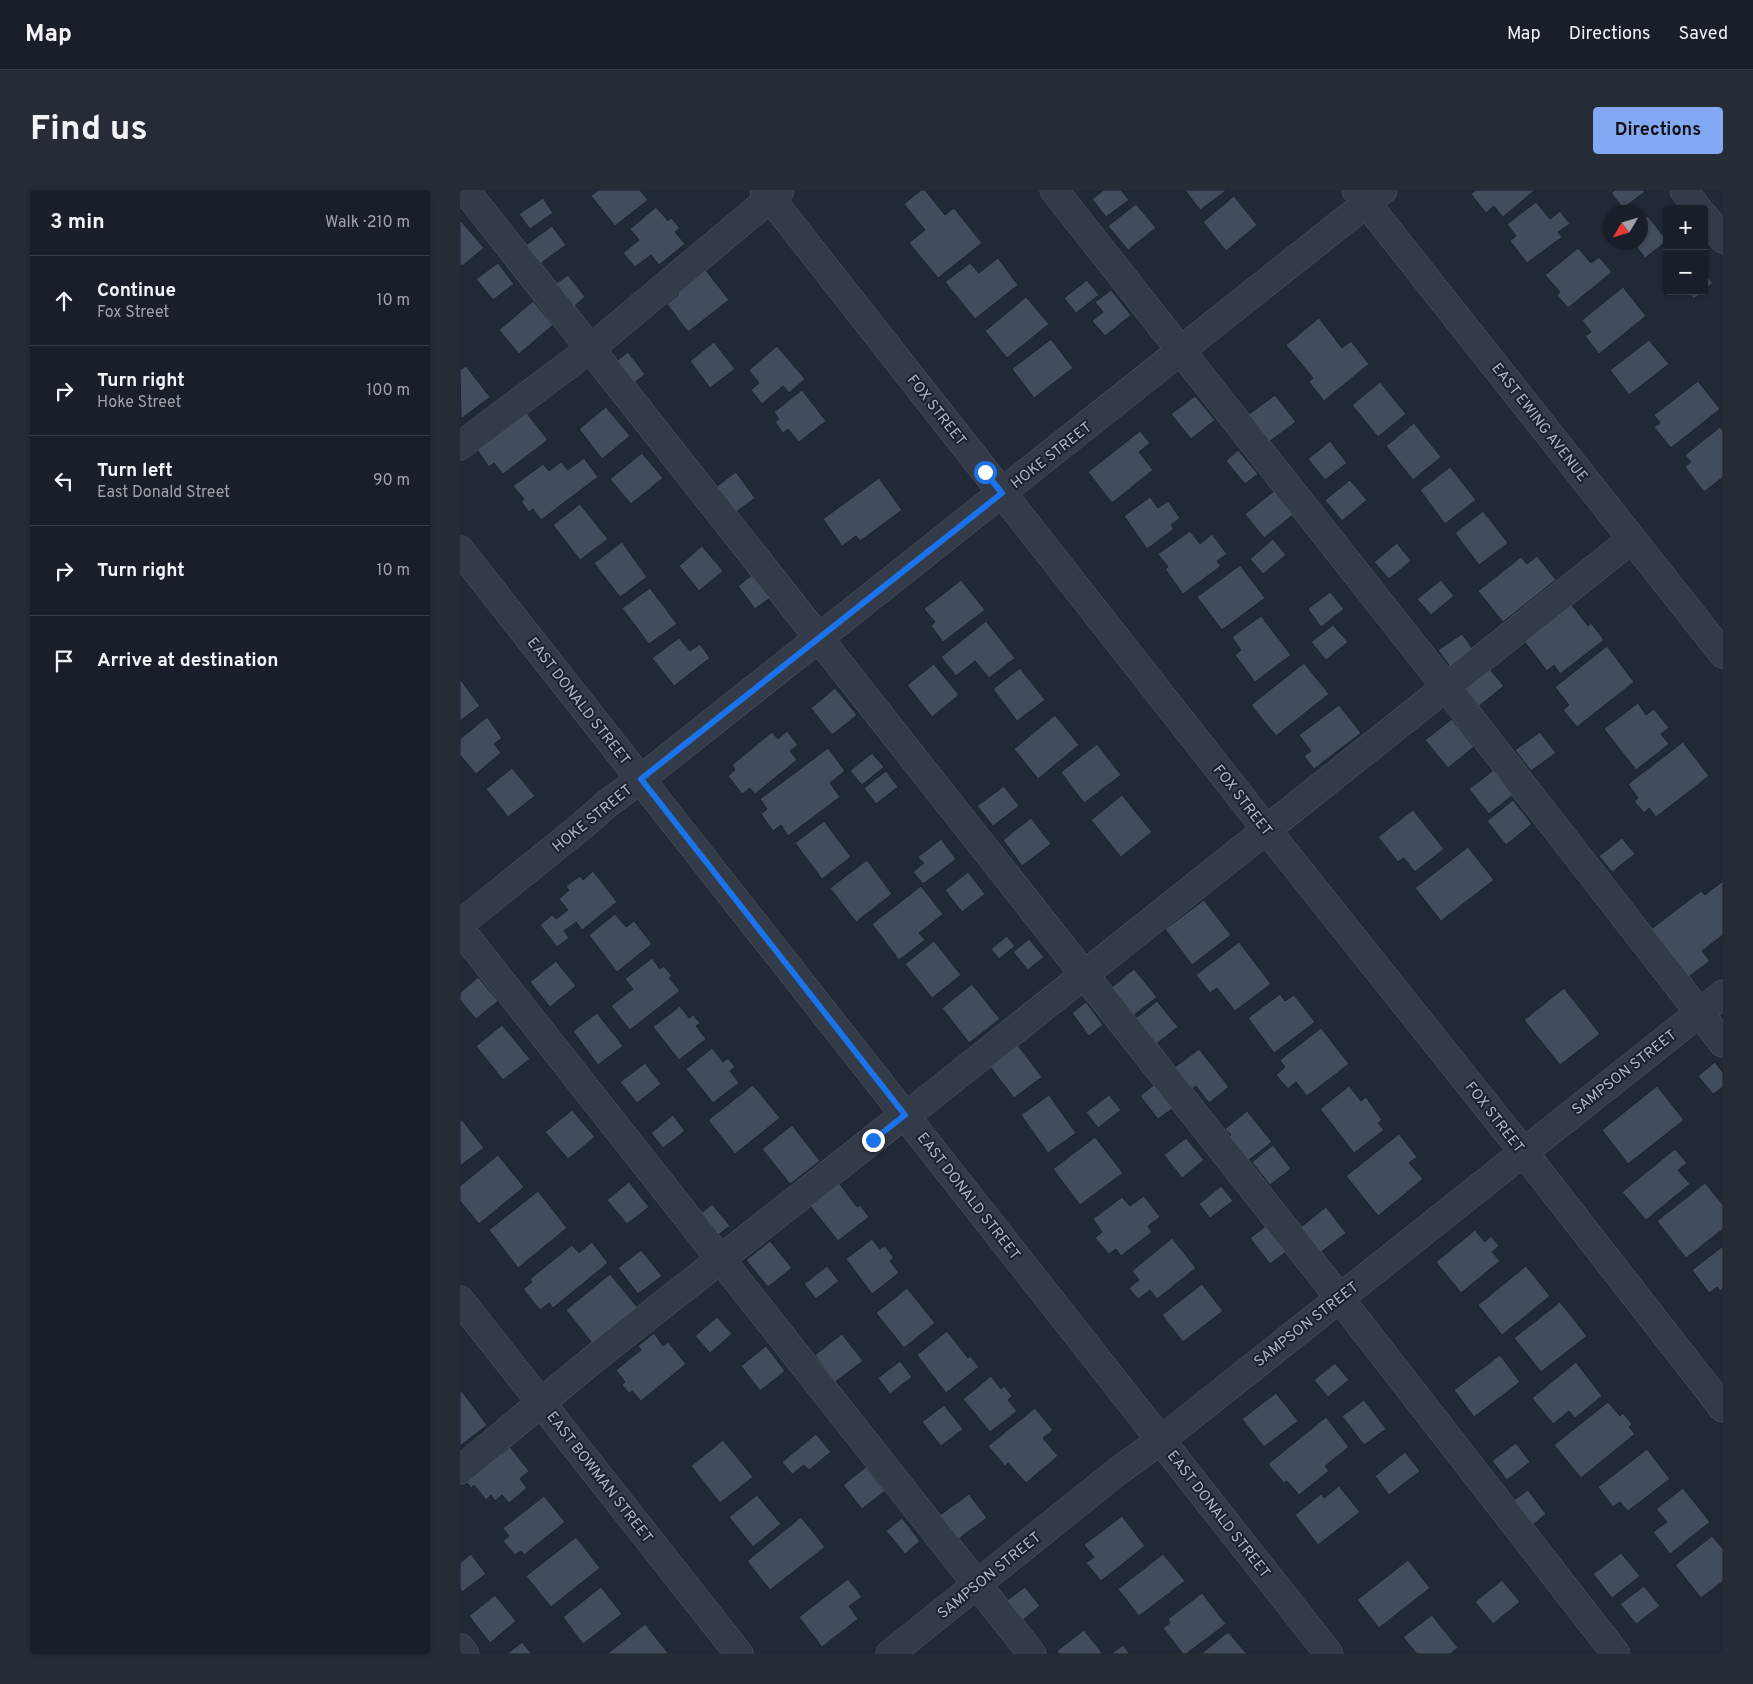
<!DOCTYPE html>
<meta charset="utf-8">
<style>
body{margin:0;font-family:Overpass,sans-serif;background:#262c35;color:#f1f3f6}
.controls{position:absolute;right:15px;top:15px;display:grid;overflow:hidden;border-radius:5px;box-shadow:0 1px 4px #0004}
.controls button{width:45px;height:45px;display:grid;place-items:center;padding:0;border:0;border-bottom:1px solid #373d46;background:#191f29;color:#f1f3f6;font:25px sans-serif}
.compass{position:absolute;left:1143px;top:15px;width:45px;height:45px;border-radius:50%;background:#191f29;box-shadow:0 1px 4px #0004;rotate:232deg}
.stop{position:absolute;width:15px;height:15px;margin:-11px;border:4px solid #1a73e8;border-radius:50%;background:#fff}
.stop.end{background:#1a73e8;border-color:#fff;box-shadow:0 1px 5px #0008}
.list{margin:0;padding:0;list-style:none}
h2{display:flex;justify-content:space-between;align-items:center;height:65px;margin:0;padding:0 20px;font-size:21px}
h2 small{font-size:16px;font-weight:400;color:#9fa2a8}
.list li{display:grid;grid-template-columns:32px 1fr auto;gap:15px;align-items:center;box-sizing:border-box;height:90px;padding:0 20px;border-top:1px solid #373d46}
.list b{display:block;font-size:19px;white-space:nowrap}
.list p{margin:0;font-size:16px;white-space:nowrap;color:#9fa2a8}
.list em{font-size:16px;font-style:normal;color:#9fa2a8}
.icon{flex:none;width:28px;height:28px;fill:none;stroke:currentColor;stroke-width:2;stroke-linecap:round;stroke-linejoin:round}
.map{position:relative;flex:none;width:1263px;height:1464px;overflow:hidden;border-radius:5px}
header{display:flex;align-items:center;gap:30px;box-sizing:border-box;height:70px;padding:0 25px;background:#191f29;border-bottom:1px solid #373d46}
header strong{font-size:24px}
nav{display:flex;gap:28px;margin-inline-start:auto;font-size:18px}
.intro{display:flex;align-items:center;justify-content:space-between;box-sizing:border-box;height:120px;padding:0 30px}
h1{margin:0;font-size:35px}
.button{padding:12px 22px;border-radius:5px;background:#83a9f5;color:#111;font-size:18px;font-weight:700}
main{display:flex;gap:30px;padding:0 30px}
aside{flex:1;background:#191f29;border-radius:5px;box-shadow:0 1px 4px #0004}
.map>svg:first-child{display:block}
.building{fill:#424c5c;stroke:#1c232e}
.lines{fill:none;stroke-linecap:round;stroke-linejoin:round}
.minor-casing{stroke:#4f5662;stroke-width:29}
.minor{stroke:#343b48;stroke-width:28}
.route{stroke:#1a73e8;stroke-width:6}
.labels{text-anchor:middle;stroke-width:4;stroke-linejoin:round;paint-order:stroke}
.street-label{font-size:15px;fill:#afb6c4;stroke:#1a212c}
</style>
<header>
<strong>Map</strong>
<nav><a>Map</a><a>Directions</a><a>Saved</a></nav>
</header>
<div class="intro"><h1>Find us</h1><a class="button">Directions</a></div>
<main>
<aside>
<h2>3 min<small>Walk · 210 m</small></h2>
<ul class="list">
<li><svg class="icon" aria-label="ahead" viewBox="0 0 24 24"><path d="M12 20V5M6 11l6-6 6 6"/></svg><div><b>Continue</b><p>Fox Street</p></div><em>10 m</em></li>
<li><svg class="icon" aria-label="right" viewBox="0 0 24 24"><path d="M7 20v-9h11M14 6l5 5-5 5"/></svg><div><b>Turn right</b><p>Hoke Street</p></div><em>100 m</em></li>
<li><svg class="icon" aria-label="left" viewBox="0 0 24 24"><path d="M17 20v-9H6M10 6l-5 5 5 5"/></svg><div><b>Turn left</b><p>East Donald Street</p></div><em>90 m</em></li>
<li><svg class="icon" aria-label="right" viewBox="0 0 24 24"><path d="M7 20v-9h11M14 6l5 5-5 5"/></svg><div><b>Turn right</b></div><em>10 m</em></li>
<li><svg class="icon" aria-label="arrive" viewBox="0 0 24 24"><path d="M6 21V4h12l-3 4 3 4H6"/></svg><div><b>Arrive at destination</b></div></li>
</ul>
</aside>
<div class="map">
<svg width="1263" height="1464" viewBox="0 0 1263 1464">
<rect width="100%" height="100%" fill="#212937"/>
<g class="building">
<path d="M138,0H180L188,10L155,36L131,6Z"/>
<path d="M461,0H465L485,25L494,18L522,53L478,88L449,53L465,40L444,14Z"/>
<path d="M644,0H661L669,10L646,27L632,9Z"/>
<path d="M725,0H767L740,20Z"/>
<path d="M1016,0H1075L1043,27L1034,16L1026,23L1011,4Z"/>
<path d="M1155,0H1183L1185,2L1163,18L1151,3Z"/>
<path d="M774,6L797,35L766,61L743,32Z"/>
<path d="M83,8L93,23L70,39L59,24Z"/>
<path d="M1076,12L1090,29L1100,21L1110,34L1098,42L1102,47L1067,73L1050,51L1056,46L1047,34Z"/>
<path d="M676,14L696,38L668,60L648,36Z"/>
<path d="M196,17L208,31L211,28L220,38L215,42L225,54L199,75L191,65L175,77L163,63L179,50L170,39Z"/>
<path d="M1188,26L1207,51L1185,68L1173,52H1180V32Z"/>
<path d="M1,31L24,58L2,76L0,73V32Z"/>
<path d="M92,36L106,55L80,74L66,55Z"/>
<path d="M1118,58L1131,73L1139,67L1152,82L1108,118L1097,105L1100,102L1085,85Z"/>
<path d="M538,68L558,95L515,129L485,92L510,73L519,83Z"/>
<path d="M38,73L54,94L33,110L16,89Z"/>
<path d="M241,74L269,110L228,142L207,114L219,104L213,97Z"/>
<path d="M1244,83L1253,93L1244,100Z"/>
<path d="M108,85L125,107L112,118L94,95Z"/>
<path d="M627,90L639,105L616,123L604,108Z"/>
<path d="M1163,97L1186,126L1139,164L1125,146L1131,142L1122,130Z"/>
<path d="M651,100L671,125L645,146L632,131L643,122L635,112Z"/>
<path d="M1227,101H1243L1234,109Z"/>
<path d="M566,107L589,134L547,168L525,141Z"/>
<path d="M73,111L93,135L59,164L39,140Z"/>
<path d="M859,128L882,158L891,151L909,174L864,211L849,192L853,188L826,155Z"/>
<path d="M591,149L613,178L574,208L552,179Z"/>
<path d="M1189,150L1209,174L1169,205L1150,180Z"/>
<path d="M254,152L275,179L250,198L230,171Z"/>
<path d="M317,156L345,189L329,203L323,196L302,214L291,200L299,193L289,180Z"/>
<path d="M168,162L185,184L172,195L154,173Z"/>
<path d="M6,176L30,207L1,229L0,180Z"/>
<path d="M1238,191L1260,219L1211,258L1194,237L1200,233L1194,225Z"/>
<path d="M920,192L946,224L918,247L892,215Z"/>
<path d="M342,200L366,231L339,252L328,239L323,243L315,232L319,229L314,222Z"/>
<path d="M815,205L836,232L809,252L788,225Z"/>
<path d="M735,206L755,230L731,249L711,224Z"/>
<path d="M146,217L170,246L142,269L119,239Z"/>
<path d="M65,221L88,250L43,284L34,273L29,277L16,258Z"/>
<path d="M954,233L981,267L953,290L926,256Z"/>
<path d="M1260,237L1263,241V287L1244,302L1225,277L1231,272L1225,265Z"/>
<path d="M680,241L690,253L679,262L693,280L652,313L628,282Z"/>
<path d="M870,251L887,273L865,290L848,269Z"/>
<path d="M778,260L798,284L785,294L766,271Z"/>
<path d="M182,263L203,288L171,314L150,289Z"/>
<path d="M124,268L138,287L81,330L73,319L69,322L61,311L64,309L53,296L83,274L89,281L101,272L108,280Z"/>
<path d="M990,277L1016,310L985,334L960,300Z"/>
<path d="M276,282L295,308L272,325L252,300Z"/>
<path d="M419,288L442,320L400,351L396,346L382,356L363,329Z"/>
<path d="M890,290L907,310L882,331L865,310Z"/>
<path d="M814,301L833,325L804,348L785,324Z"/>
<path d="M690,307L698,318L708,311L720,328L711,335L714,339L687,359L664,326Z"/>
<path d="M120,314L148,349L120,370L93,335Z"/>
<path d="M1023,321L1048,353L1019,375L995,343Z"/>
<path d="M730,341L740,354L752,344L767,364L757,371L761,376L723,404L705,379L708,377L698,364Z"/>
<path d="M813,349L826,365L803,384L790,369Z"/>
<path d="M162,352L187,387L160,407L134,373Z"/>
<path d="M937,353L951,371L929,389L914,372Z"/>
<path d="M242,356L263,381L239,401L219,376Z"/>
<path d="M1077,366L1096,390L1043,432L1018,401L1061,367L1067,374Z"/>
<path d="M780,375L805,408L762,440L737,407Z"/>
<path d="M292,385L310,408L295,419L278,396Z"/>
<path d="M501,390L525,420L483,452L471,436L475,432L464,419Z"/>
<path d="M981,390L994,406L971,425L957,409Z"/>
<path d="M190,398L217,434L189,454L162,418Z"/>
<path d="M870,402L884,419L861,437L848,419Z"/>
<path d="M1111,414L1128,436L1131,433L1144,450L1100,484L1094,475L1087,481L1064,451Z"/>
<path d="M801,426L831,465L795,492L775,465L781,460L772,447Z"/>
<path d="M526,431L555,468L529,488L515,471L496,486L481,467Z"/>
<path d="M873,435L888,452L866,470L851,452Z"/>
<path d="M1002,444L1014,461L991,478L978,460Z"/>
<path d="M219,448L230,461L240,454L250,468L214,496L192,468Z"/>
<path d="M1147,456L1174,492L1117,537L1103,520L1109,515L1095,497Z"/>
<path d="M844,473L869,504L816,546L791,515Z"/>
<path d="M474,474L499,505L472,527L447,495Z"/>
<path d="M1027,476L1044,496L1019,516L1003,496Z"/>
<path d="M560,478L585,510L557,531L533,499Z"/>
<path d="M0,489L20,516L0,531Z"/>
<path d="M375,498L397,525L372,545L351,518Z"/>
<path d="M1178,513L1186,525L1194,519L1209,538L1201,544L1209,554L1176,580L1144,539Z"/>
<path d="M879,515L901,543L854,579L844,566L851,561L839,545Z"/>
<path d="M595,525L619,555L578,589L554,559Z"/>
<path d="M27,527L42,548L34,554L41,563L16,584L0,565V549Z"/>
<path d="M992,529L1014,557L988,578L965,550Z"/>
<path d="M327,541L338,555L330,561L337,570L295,604L290,598L282,604L268,586L275,580L272,575L312,542L318,549Z"/>
<path d="M1080,542L1096,563L1071,581L1055,560Z"/>
<path d="M1223,552L1249,586L1196,627L1189,618L1184,623L1174,611L1178,608L1168,594Z"/>
<path d="M637,554L661,585L624,613L601,582Z"/>
<path d="M368,558L385,581L370,593L380,607L328,646L321,635L313,641L301,624L307,619L300,609Z"/>
<path d="M412,563L424,577L402,595L390,581Z"/>
<path d="M52,578L75,606L48,627L26,599Z"/>
<path d="M1035,579L1054,604L1029,624L1009,599Z"/>
<path d="M426,581L438,597L416,614L404,598Z"/>
<path d="M544,596L559,616L533,636L517,616Z"/>
<path d="M662,605L692,642L661,667L631,630Z"/>
<path d="M1053,610L1072,634L1046,655L1027,631Z"/>
<path d="M953,620L984,659L955,682L944,668L938,672L918,647Z"/>
<path d="M571,628L591,654L562,676L543,650Z"/>
<path d="M364,631L391,667L362,689L335,653Z"/>
<path d="M1162,648L1175,664L1152,682L1139,666Z"/>
<path d="M481,649L496,669L463,694L453,682L464,673L458,667Z"/>
<path d="M1008,657L1034,690L981,731L955,698Z"/>
<path d="M407,670L432,704L396,732L370,698Z"/>
<path d="M133,681L157,712L122,740L116,732L104,741L109,748L97,757L80,735L92,725L96,729L108,720L99,709L109,700L106,696L120,686L123,690Z"/>
<path d="M508,682L525,704L502,722L485,700Z"/>
<path d="M1263,691V745L1242,761L1250,771L1227,788L1190,740L1241,701L1245,705Z"/>
<path d="M461,696L483,724L459,743L465,750L439,770L412,734Z"/>
<path d="M744,710L771,745L732,775L705,739Z"/>
<path d="M155,724L166,737L174,731L192,754L157,782L129,745Z"/>
<path d="M547,746L555,756L539,769L531,759Z"/>
<path d="M569,749L584,767L568,780L553,762Z"/>
<path d="M474,751L501,785L472,808L445,774Z"/>
<path d="M779,752L811,794L775,821L757,798L750,803L736,785Z"/>
<path d="M192,768L200,779L204,776L212,786L209,788L220,801L170,840L151,816L173,799L165,789Z"/>
<path d="M96,771L116,796L90,817L70,792Z"/>
<path d="M674,779L697,807L668,830L646,802Z"/>
<path d="M18,787L38,811L16,829L0,810V803Z"/>
<path d="M512,794L540,829L509,853L482,818Z"/>
<path d="M1104,798L1140,844L1100,875L1064,830Z"/>
<path d="M820,804L825,811L834,805L855,832L814,863L788,828Z"/>
<path d="M697,811L718,837L691,858L670,833Z"/>
<path d="M626,812L643,835L629,846L612,823Z"/>
<path d="M220,816L229,828L233,825L240,833L236,836L246,849L219,870L193,837Z"/>
<path d="M137,823L163,856L138,875L113,841Z"/>
<path d="M42,835L70,869L43,890L16,856Z"/>
<path d="M861,838L889,874L847,906L836,892L828,899L816,885L825,877L820,870Z"/>
<path d="M556,853L582,887L554,908L528,874Z"/>
<path d="M252,858L263,872L268,868L275,877L270,881L279,893L253,913L226,879Z"/>
<path d="M739,859L769,897L749,913L736,896L729,902L711,880Z"/>
<path d="M1255,872L1263,883V897L1253,904L1238,886Z"/>
<path d="M185,873L201,894L177,913L160,892Z"/>
<path d="M695,894L713,918L698,929L680,906Z"/>
<path d="M293,895L320,928L275,964L248,930Z"/>
<path d="M889,896L901,911L906,907L922,930L918,933L924,940L894,963L860,919Z"/>
<path d="M1197,896L1224,930L1168,974L1142,940Z"/>
<path d="M589,905L616,943L588,963L561,925Z"/>
<path d="M649,905L661,920L638,938L626,922Z"/>
<path d="M112,920L135,947L108,969L85,942Z"/>
<path d="M787,921L812,952L784,974L764,951L771,945L765,939Z"/>
<path d="M213,925L225,941L203,958L191,943Z"/>
<path d="M2,930L24,958L0,976V931Z"/>
<path d="M332,935L360,971L330,994L302,959Z"/>
<path d="M939,944L957,967L949,973L963,989L918,1026L886,986Z"/>
<path d="M635,947L663,983L620,1015L593,979Z"/>
<path d="M726,948L744,970L722,988L704,965Z"/>
<path d="M813,955L831,979L810,995L792,972Z"/>
<path d="M1215,959L1227,973L1218,980L1230,994L1186,1030L1162,1002Z"/>
<path d="M38,965L64,997L19,1034L0,1011V996Z"/>
<path d="M169,992L189,1017L167,1034L147,1010Z"/>
<path d="M379,993L397,1017L400,1015L409,1027L378,1051L350,1016Z"/>
<path d="M1245,993L1263,1015V1039L1226,1068L1197,1031Z"/>
<path d="M761,996L773,1011L750,1028L739,1014Z"/>
<path d="M78,1001L107,1038L58,1078L29,1040Z"/>
<path d="M684,1006L700,1027L688,1036L692,1042L661,1066L656,1059L649,1064L635,1048L642,1042L633,1029L662,1007L670,1016Z"/>
<path d="M252,1014L270,1036L255,1047L238,1026Z"/>
<path d="M866,1017L886,1043L856,1066L836,1041Z"/>
<path d="M806,1036L826,1062L810,1074L790,1048Z"/>
<path d="M1015,1040L1025,1052L1031,1046L1039,1056L1032,1062L1040,1071L1001,1103L976,1072Z"/>
<path d="M712,1048L736,1078L697,1109L690,1100L678,1109L669,1098L679,1090L672,1081Z"/>
<path d="M412,1049L420,1059L425,1056L434,1068L430,1071L439,1083L412,1104L386,1069Z"/>
<path d="M310,1051L332,1078L308,1097L286,1070Z"/>
<path d="M132,1052L148,1073L93,1118L89,1113L80,1120L63,1099L72,1092L70,1089L112,1055L119,1063Z"/>
<path d="M1263,1056V1098L1260,1101L1257,1097L1249,1103L1232,1080Z"/>
<path d="M181,1060L202,1086L178,1104L158,1078Z"/>
<path d="M367,1076L379,1091L356,1109L344,1094Z"/>
<path d="M1066,1076L1090,1106L1042,1145L1018,1115Z"/>
<path d="M150,1084L178,1118L133,1154L106,1120Z"/>
<path d="M742,1094L763,1121L723,1152L702,1125Z"/>
<path d="M447,1098L475,1133L444,1158L416,1123Z"/>
<path d="M1100,1112L1127,1146L1081,1182L1054,1148Z"/>
<path d="M257,1127L272,1144L250,1163L235,1146Z"/>
<path d="M487,1141L508,1168L510,1166L519,1177L486,1203L457,1165Z"/>
<path d="M194,1143L203,1156L208,1152L226,1174L181,1211L172,1201L169,1203L162,1195L165,1192L156,1180L181,1160L178,1156Z"/>
<path d="M382,1144L403,1171L375,1192L355,1165Z"/>
<path d="M306,1156L325,1181L300,1201L281,1176Z"/>
<path d="M1040,1165L1060,1192L1014,1227L994,1200Z"/>
<path d="M440,1171L452,1187L430,1204L418,1188Z"/>
<path d="M1116,1172L1142,1206L1115,1228L1109,1221L1093,1234L1072,1208Z"/>
<path d="M875,1173L889,1190L868,1207L854,1190Z"/>
<path d="M531,1186L541,1199L544,1196L552,1206L548,1210L557,1221L530,1242L503,1209Z"/>
<path d="M0,1199L27,1235L0,1256Z"/>
<path d="M816,1203L838,1231L804,1257L782,1229Z"/>
<path d="M904,1210L926,1239L904,1255L882,1226Z"/>
<path d="M1148,1212L1160,1226L1163,1223L1172,1234L1169,1237L1175,1244L1121,1288L1094,1255Z"/>
<path d="M484,1215L503,1239L481,1256L462,1232Z"/>
<path d="M575,1218L593,1240L583,1248L598,1266L566,1293L548,1273L545,1276L528,1256Z"/>
<path d="M866,1227L889,1257L865,1276L869,1281L839,1305L827,1291L824,1293L808,1274Z"/>
<path d="M356,1244L371,1262L349,1280L344,1275L332,1284L322,1272Z"/>
<path d="M263,1250L293,1287L260,1313L231,1276Z"/>
<path d="M1056,1253L1070,1272L1047,1290L1032,1271Z"/>
<path d="M50,1257L69,1281L60,1289L67,1298L49,1313L42,1305L35,1311L31,1305L26,1310L14,1295L11,1298L2,1286L38,1259L42,1264Z"/>
<path d="M1187,1259L1210,1289L1168,1321L1160,1312L1153,1317L1138,1297Z"/>
<path d="M945,1262L960,1281L929,1305L915,1286Z"/>
<path d="M406,1277L425,1301L402,1319L383,1295Z"/>
<path d="M879,1296L900,1322L858,1355L835,1325L861,1304L864,1308Z"/>
<path d="M1223,1298L1250,1332L1210,1364L1193,1342L1207,1332L1196,1319Z"/>
<path d="M1068,1300L1086,1324L1069,1338L1050,1313Z"/>
<path d="M509,1304L527,1328L494,1352L476,1328Z"/>
<path d="M297,1305L321,1334L293,1357L269,1327Z"/>
<path d="M84,1306L105,1332L64,1365L61,1361L55,1365L43,1351L49,1346L43,1338Z"/>
<path d="M662,1326L685,1356L641,1391L626,1373L634,1367L624,1355Z"/>
<path d="M341,1327L365,1357L310,1400L287,1371Z"/>
<path d="M442,1328L460,1351L445,1364L426,1341Z"/>
<path d="M1252,1346L1263,1359V1391L1241,1408L1215,1375Z"/>
<path d="M116,1347L140,1378L91,1417L66,1386Z"/>
<path d="M1161,1363L1180,1386L1152,1408L1133,1384Z"/>
<path d="M11,1364L26,1384L2,1402L0,1399V1373Z"/>
<path d="M703,1364L725,1391L679,1426L658,1399Z"/>
<path d="M948,1370L970,1398L919,1438L897,1410Z"/>
<path d="M388,1389L402,1407L389,1416L398,1429L362,1457L339,1427Z"/>
<path d="M1042,1390L1060,1412L1033,1434L1015,1412Z"/>
<path d="M1184,1396L1200,1416L1176,1434L1160,1414Z"/>
<path d="M141,1397L162,1424L123,1454L103,1427Z"/>
<path d="M565,1397L580,1416L558,1434L542,1414Z"/>
<path d="M742,1403L766,1434L726,1464H723L703,1438L710,1433L708,1429Z"/>
<path d="M35,1405L56,1431L30,1453L9,1426Z"/>
<path d="M972,1425L998,1458L990,1464H957L943,1447Z"/>
<path d="M185,1434L208,1463L206,1464H147Z"/>
<path d="M624,1440L643,1464H599L597,1461Z"/>
<path d="M768,1442L787,1464H741Z"/>
<path d="M62,1452L72,1464H47Z"/>
<path d="M663,1455L670,1464H651Z"/>
</g>
<g class="lines">
<defs>
<g id="minor">
<path d="M5,0L867,1092L1156,1464"/>
<path d="M304,0L806,639L1050,945L1263,1218"/>
<path d="M594,0L986,497L1263,853"/>
<path d="M896,0L1263,464"/>
<path d="M1224,0L1238,19"/>
<path d="M1244,26L1263,49"/>
<path d="M0,256L130,159L320,0"/>
<path d="M0,360L869,1464"/>
<path d="M0,734L123,635L148,613L181,589L923,0"/>
<path d="M0,739L572,1464"/>
<path d="M0,1110L279,1464"/>
<path d="M0,1280L135,1168L435,932L454,920L1172,349"/>
<path d="M0,1458L5,1464"/>
<path d="M430,1464L658,1281L701,1250L1263,804"/>
</g>
</defs>
<use href="#minor" class="minor-casing"/>
<use href="#minor" class="minor"/>
</g>
<g class="lines">
<path class="route" d="M413,950L445,925L181,589L542,303L525,282"/>
</g>
<g class="labels">
<g class="street-label">
<text transform="translate(477 220) rotate(52)" y="5">FOX STREET</text>
<text transform="translate(1080 232) rotate(52)" y="5">EAST EWING AVENUE</text>
<text transform="translate(591 265) rotate(-38)" y="5">HOKE STREET</text>
<text transform="translate(119 511) rotate(52)" y="5">EAST DONALD STREET</text>
<text transform="translate(783 610) rotate(52)" y="5">FOX STREET</text>
<text transform="translate(132 628) rotate(-39)" y="5">HOKE STREET</text>
<text transform="translate(1164 882) rotate(-38)" y="5">SAMPSON STREET</text>
<text transform="translate(1035 927) rotate(52)" y="5">FOX STREET</text>
<text transform="translate(509 1006) rotate(52)" y="5">EAST DONALD STREET</text>
<text transform="translate(846 1134) rotate(-38)" y="5">SAMPSON STREET</text>
<text transform="translate(140 1287) rotate(52)" y="5">EAST BOWMAN STREET</text>
<text transform="translate(759 1324) rotate(52)" y="5">EAST DONALD STREET</text>
<text transform="translate(529 1385) rotate(-39)" y="5">SAMPSON STREET</text>
</g>
</g>
</svg>
<div class="controls">
<button>+</button>
<button>−</button>
</div>
<svg class="compass" viewBox="-18 -18 36 36"><path d="M0-13l5 13h-10z" fill="#e53935"/><path d="M0 13l5-13h-10z" fill="#9fa2a8"/></svg>
<div class="stop" style="left:525px;top:282px"></div>
<div class="stop end" style="left:413px;top:950px"></div>
</div>
</main>
